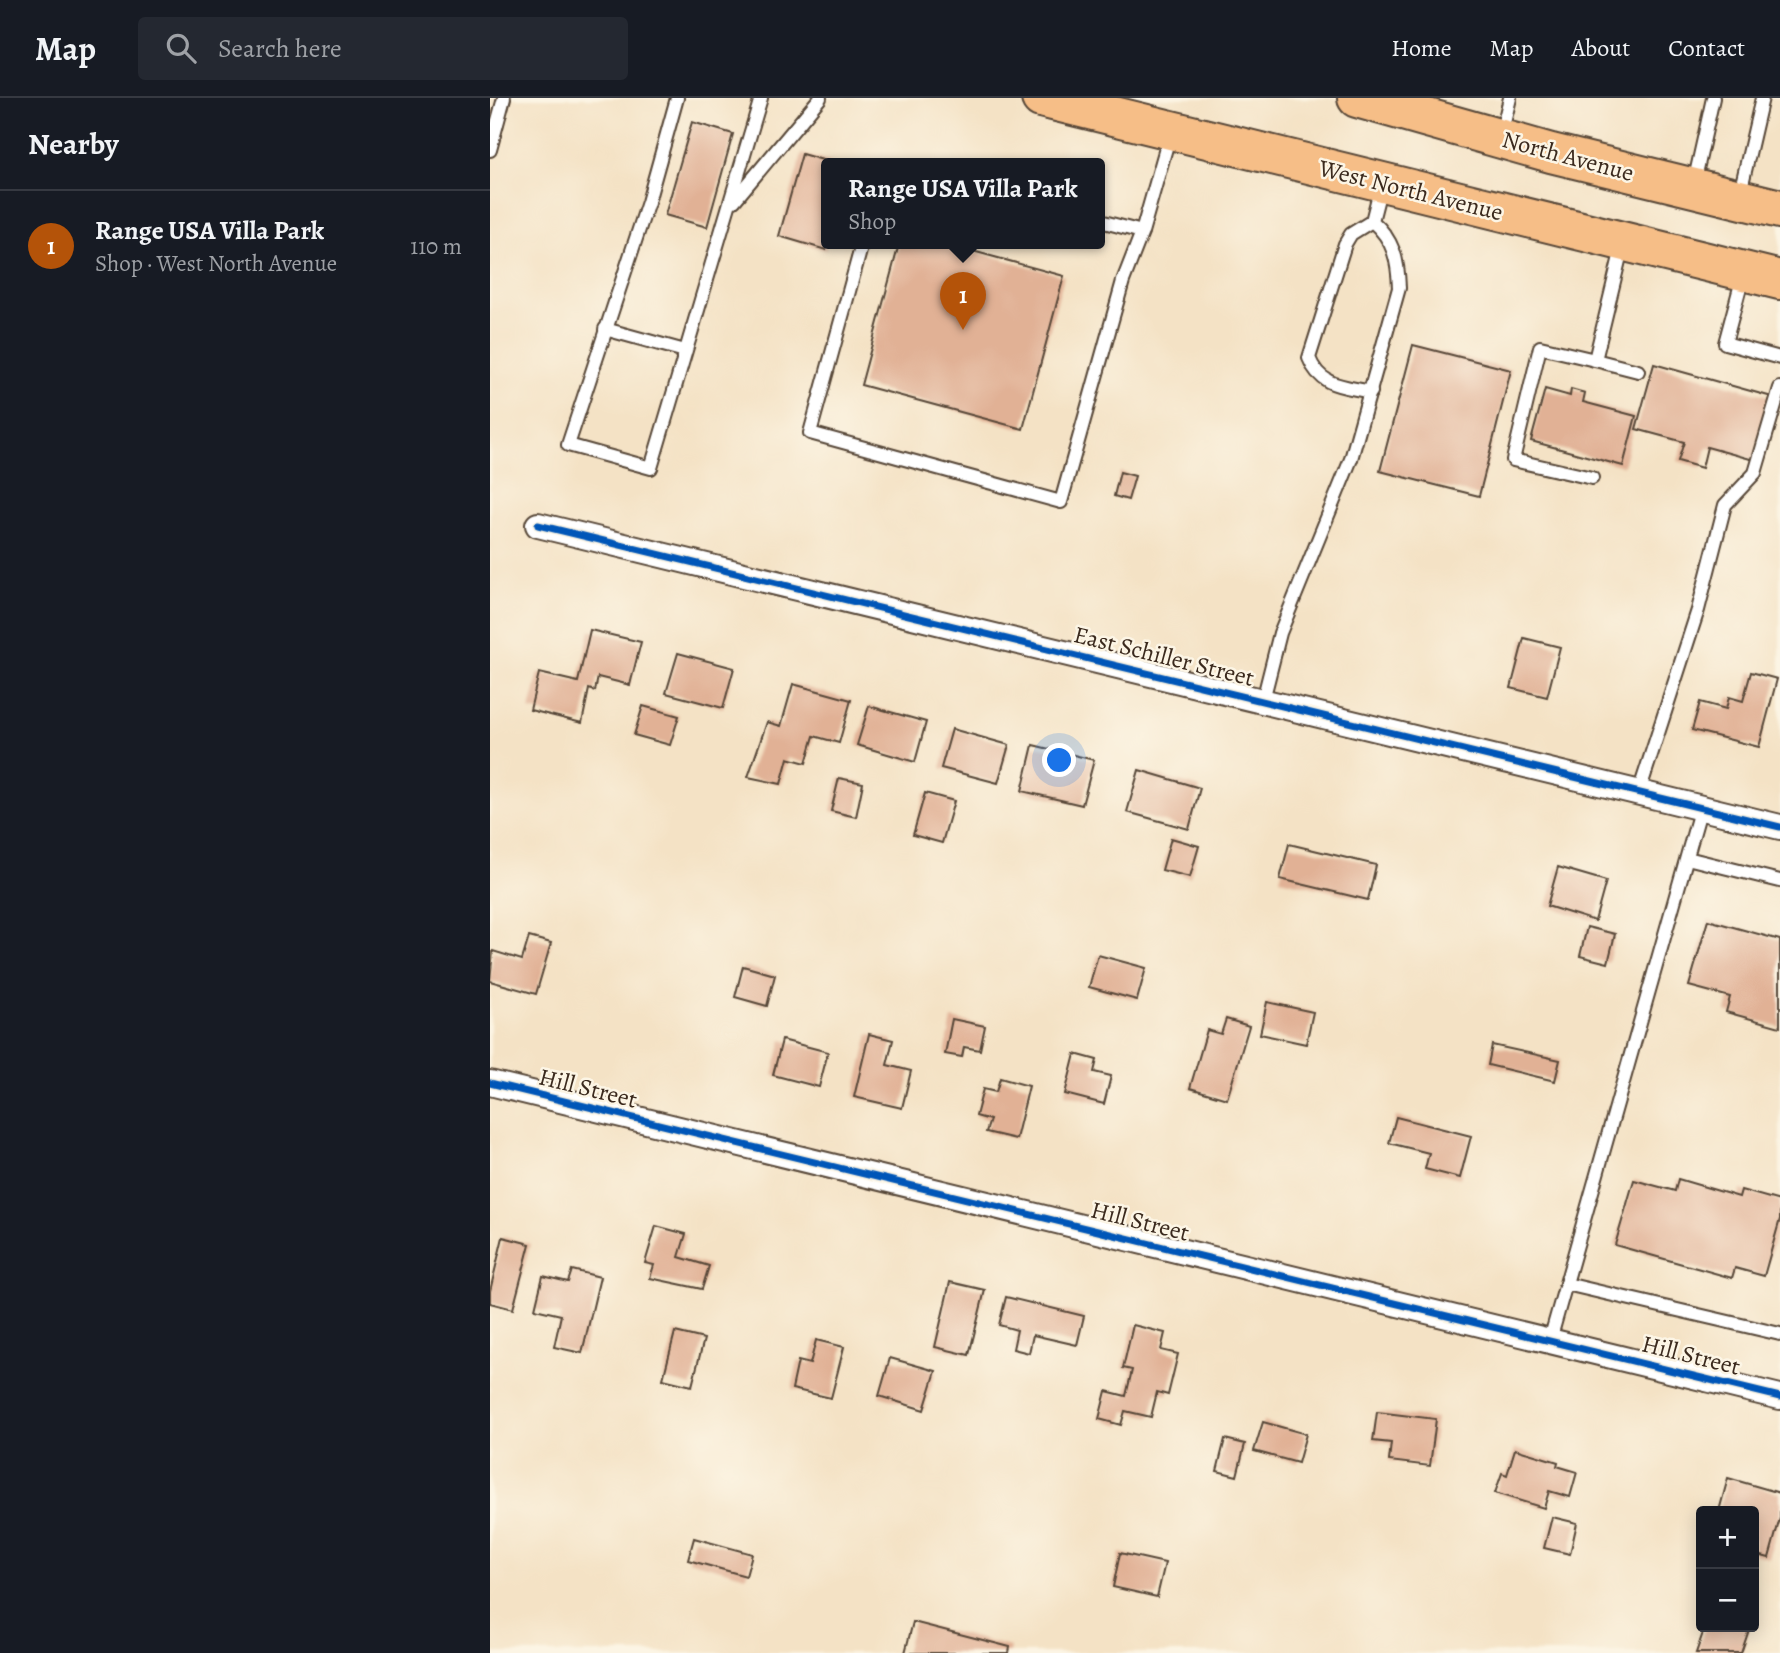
<!DOCTYPE html>
<meta charset="utf-8">
<style>
body{margin:0;font-family:Alegreya,serif;background:#242831;color:#f1f3f6}
.controls{position:absolute;right:21px;bottom:21px;display:grid;overflow:hidden;border-radius:7px;box-shadow:0 4px 18px #0003}
.controls button{width:63px;height:63px;display:grid;place-items:center;padding:0;border:0;border-bottom:2px solid #363941;background:#171b24;color:#f1f3f6;font:35px sans-serif}
.you{position:absolute;left:570px;top:663px;width:24px;height:24px;margin:-18px;border:5px solid #fff;border-radius:50%;background:#1a73e8;box-shadow:0 0 0 10px #1a73e833}
.badge{display:grid;place-items:center;width:46px;height:46px;border-radius:50%;background:#b45309;color:#fff;font-size:23px;font-weight:700}
.pin{position:absolute;translate:-50% -58px;filter:drop-shadow(0 2px 4px #0008)}
.pin::after{content:'';position:absolute;top:37px;width:24px;height:21px;background:inherit;clip-path:polygon(0 0,100% 0,50% 100%)}
.popup{position:absolute;left:331px;top:60px;width:284px;height:91px;box-sizing:border-box;display:grid;place-content:center;border-radius:7px;background:#171b24;filter:drop-shadow(0 2px 5px #0005);font-size:23px;white-space:nowrap;color:#9ea1a6}
.popup b{font-size:26px;color:#f1f3f6}
.popup::after{content:'';position:absolute;left:50%;top:100%;margin-left:-14px;border:14px solid transparent;border-top-color:#171b24}
.list{margin:0;padding:0;list-style:none}
h2{display:flex;justify-content:space-between;align-items:center;height:91px;margin:0;padding:0 28px;font-size:30px}
h2 small{font-size:23px;font-weight:400;color:#9ea1a6}
.list li{display:grid;grid-template-columns:46px 1fr auto;gap:21px;align-items:center;box-sizing:border-box;height:112px;padding:0 28px;border-top:2px solid #363941}
.list b{display:block;font-size:26px;white-space:nowrap}
.list p{margin:0;font-size:23px;white-space:nowrap;color:#9ea1a6}
.list em{font-size:23px;font-style:normal;color:#9ea1a6}
.icon{flex:none;width:38px;height:38px;fill:none;stroke:currentColor;stroke-width:2;stroke-linecap:round;stroke-linejoin:round}
.map{position:relative;flex:none;width:1290px;height:1555px;overflow:hidden}
header{display:flex;align-items:center;gap:42px;box-sizing:border-box;height:98px;padding:0 35px;background:#171b24;border-bottom:2px solid #363941}
header strong{font-size:33px}
nav{display:flex;gap:38px;margin-inline-start:auto;font-size:24px}
.search{width:490px;height:63px;background:#242831;display:flex;align-items:center;gap:18px;box-sizing:border-box;padding:0 24px;border-radius:7px;color:#9ea1a6;font-size:26px}
main{display:flex}
aside{flex:1;background:#171b24}
.map>svg:first-child{display:block}
.building{fill:#e1b195}
.lines{fill:none;stroke-linecap:round;stroke-linejoin:round}
.lane-casing{stroke:#574637;stroke-width:16}
.street-casing{stroke:#574637;stroke-width:28}
.primary-casing{stroke:#574637;stroke-width:42}
.lane{stroke:#fff;stroke-width:12}
.street{stroke:#fff;stroke-width:24}
.primary{stroke:#f6be87;stroke-width:38}
.cycleway-casing{stroke:#fcf5e5;stroke-width:11}
.cycleway{stroke:#0057b8;stroke-width:7}
.labels{text-anchor:middle;stroke-width:5;stroke-linejoin:round;paint-order:stroke}
.street-label{font-size:24px;fill:#3b2a1e;stroke:#fcf5e5}
</style>
<header>
<strong>Map</strong>
<div class="search"><svg class="icon" aria-label="search" viewBox="0 0 24 24"><circle cx="10" cy="10" r="6"/><path d="M15 15l6 6"/></svg>Search here</div>
<nav><a>Home</a><a>Map</a><a>About</a><a>Contact</a></nav>
</header>
<main>
<aside>
<h2>Nearby<small></small></h2>
<ul class="list">
<li><span class="badge">1</span><div><b>Range USA Villa Park</b><p>Shop · West North Avenue</p></div><em>110 m</em></li>
</ul>
</aside>
<div class="map">
<svg width="1290" height="1555" viewBox="0 0 1290 1555">
<rect width="100%" height="100%" fill="#fcf5e5"/>
<filter id="ink" filterUnits="userSpaceOnUse"><feTurbulence type="fractalNoise" baseFrequency=".0143" numOctaves="2"/><feDisplacementMap in="SourceGraphic" scale="14" xChannelSelector="R" yChannelSelector="G"/><feConvolveMatrix kernelMatrix="1 2 1 2 8 2 1 2 1" color-interpolation-filters="sRGB"/></filter>
<filter id="wash" filterUnits="userSpaceOnUse"><feTurbulence type="fractalNoise" baseFrequency=".00686" numOctaves="4" result="noise"/><feDisplacementMap in="SourceGraphic" scale="28" xChannelSelector="R" yChannelSelector="G"/><feGaussianBlur stdDeviation="1.57" result="paint"/><feColorMatrix in="noise" values="0 0 0 0 0 0 0 0 0 0 0 0 0 0 0 0 0 1.4 0 .05"/><feComposite in="paint" operator="in"/></filter>
<g filter="url(#wash)">
<rect width="100%" height="100%" fill="#f4e2c5"/>
<g id="blocks">
<g class="building">
<path d="M202,24L243,36L217,129L175,117Z"/>
<path d="M312,56L343,65L336,66V152L289,138Z"/>
<path d="M409,146H457L574,178L533,331L371,287Z"/>
<path d="M923,247L1021,272L989,398L890,373Z"/>
<path d="M1164,266L1282,299L1264,362L1217,349L1212,370L1188,363L1194,344L1146,331Z"/>
<path d="M1055,291L1080,298L1081,291L1095,295L1093,304L1146,318L1133,368L1041,343Z"/>
<path d="M630,374L645,378L638,402L624,398Z"/>
<path d="M100,532L151,544L140,587L108,579L105,593L99,591L92,625L40,612L49,575L88,584Z"/>
<path d="M1034,540L1070,549L1057,599L1021,590Z"/>
<path d="M188,555L244,570L233,610L176,595Z"/>
<path d="M1261,574L1287,581L1269,649L1202,632L1210,604L1236,611L1239,599L1253,603Z"/>
<path d="M303,586L361,602L349,645L324,638L316,665L298,660L291,686L258,679L277,624L291,628Z"/>
<path d="M153,608L189,618L180,647L144,637Z"/>
<path d="M379,608L436,624L425,664L367,647Z"/>
<path d="M462,631L519,647L508,685L451,670Z"/>
<path d="M543,647L604,662L592,707L532,693Z"/>
<path d="M649,672L710,690L699,731L637,714Z"/>
<path d="M349,680L373,685L366,719L341,713Z"/>
<path d="M435,695L464,703L452,745L423,737Z"/>
<path d="M681,740L709,748L700,779L672,772Z"/>
<path d="M799,746L886,767L878,802L790,781Z"/>
<path d="M1068,769L1116,783L1105,823L1057,808Z"/>
<path d="M1218,822L1290,842V929L1236,914L1240,899L1199,888Z"/>
<path d="M1097,829L1125,836L1118,865L1090,858Z"/>
<path d="M39,839L61,845L46,896L0,883L3,853L32,862Z"/>
<path d="M608,857L656,870L647,902L599,889Z"/>
<path d="M253,868L285,877L277,908L245,899Z"/>
<path d="M777,904L823,914L816,946L770,936Z"/>
<path d="M462,921L495,928L490,952L474,949L472,959L455,956Z"/>
<path d="M736,921L759,928L737,1001L700,990L717,932L731,936Z"/>
<path d="M379,936L403,942L397,967L421,973L412,1010L364,999Z"/>
<path d="M292,942L338,954L329,989L283,977Z"/>
<path d="M1002,947L1070,962L1065,983L998,967Z"/>
<path d="M585,956L607,962L604,974L621,978L614,1006L575,996Z"/>
<path d="M510,980L539,988L526,1041L496,1034L500,1022L486,1018L493,991L506,994Z"/>
<path d="M906,1019L981,1038L970,1080L935,1071L939,1055L899,1045Z"/>
<path d="M1188,1081L1249,1099L1251,1092L1290,1103V1121L1274,1178L1245,1170L1242,1180L1125,1147L1144,1082L1185,1093Z"/>
<path d="M166,1128L196,1136L189,1159L219,1168L212,1191L160,1180L164,1167L155,1165Z"/>
<path d="M13,1139L40,1146L23,1211L0,1205V1193Z"/>
<path d="M82,1172L110,1179L92,1255L64,1249L71,1217L45,1211L53,1178L78,1184Z"/>
<path d="M460,1184L495,1192L479,1257L445,1249Z"/>
<path d="M516,1199L594,1218L587,1247L543,1237L539,1255L523,1251L527,1232L509,1227Z"/>
<path d="M643,1227L675,1235L671,1252L688,1256L678,1297L667,1294L661,1319L635,1313L631,1327L609,1321L616,1293L636,1298L642,1272L633,1270Z"/>
<path d="M185,1234L214,1241L202,1288L173,1281Z"/>
<path d="M326,1242L354,1249L341,1300L302,1291L308,1263L320,1266Z"/>
<path d="M400,1260L446,1273L434,1312L389,1298Z"/>
<path d="M887,1314L946,1321L940,1368L899,1363L901,1345L883,1343Z"/>
<path d="M773,1324L816,1336L808,1365L764,1353Z"/>
<path d="M735,1341L755,1346L747,1378L727,1373Z"/>
<path d="M1025,1351L1068,1364L1067,1368L1087,1374L1080,1399L1059,1393L1054,1410L1005,1395L1012,1375L1017,1377Z"/>
<path d="M1238,1380L1290,1395V1420L1279,1460L1264,1456V1413H1229Z"/>
<path d="M1062,1419L1087,1425L1080,1456L1054,1450Z"/>
<path d="M204,1440L262,1456L256,1478L198,1462Z"/>
<path d="M630,1455L675,1465L667,1499L623,1489Z"/>
<path d="M423,1524L520,1549L519,1555H415Z"/>
<path d="M1215,1529H1260L1251,1555H1206Z"/>
</g>
</g>
</g>
<g filter="url(#ink)">
<use href="#blocks" fill-opacity="0" stroke="#574637" stroke-width="2"/>
<g class="lines">
<defs>
<g id="lane">
<path d="M187,0L158,104L78,347L161,370L271,0"/>
<path d="M1011,37L1020,0"/>
<path d="M0,52L14,0"/>
<path d="M1204,85L1223,0"/>
<path d="M1249,99L1272,0"/>
<path d="M244,103L330,0"/>
<path d="M610,123L652,134"/>
<path d="M372,146L320,335L571,404L633,183L652,134L680,36"/>
<path d="M1133,146L1105,262L1148,273"/>
<path d="M1253,178L1235,245L1290,260"/>
<path d="M115,231L195,253"/>
<path d="M881,294C854,288 830,289 819,260L855,146L861,136L882,123"/>
<path d="M1102,380L1023,362L1050,249L1105,262"/>
<path d="M773,602L790,535L861,361L909,190C908,162 904,142 882,123L891,88"/>
<path d="M1149,694L1208,512L1235,407L1265,375L1290,290"/>
<path d="M1197,760L1290,783"/>
<path d="M1076,1186L1290,1236"/>
<path d="M1060,1242L1211,709"/>
</g>
<g id="street">
<path d="M48,427L1290,729"/>
<path d="M0,985L1290,1299"/>
</g>
<g id="primary">
<path d="M551,0L1290,182"/>
<path d="M867,0L1061,55L1290,111"/>
</g>
</defs>
<use href="#lane" class="lane-casing"/>
<use href="#street" class="street-casing"/>
<use href="#primary" class="primary-casing"/>
<use href="#lane" class="lane"/>
<use href="#street" class="street"/>
<use href="#primary" class="primary"/>
<defs>
<g id="cycleway">
<path d="M48,427L1290,729"/>
<path d="M0,985L1290,1299"/>
</g>
</defs>
<use href="#cycleway" class="cycleway-casing"/>
<use href="#cycleway" class="cycleway"/>
</g>
</g>
<g class="labels">
<g class="street-label">
<text transform="translate(1078 58) rotate(15)" y="8">North Avenue</text>
<text transform="translate(921 92) rotate(14)" y="8">West North Avenue</text>
<text transform="translate(674 558) rotate(14)" y="8">East Schiller Street</text>
<text transform="translate(98 990) rotate(14)" y="8">Hill Street</text>
<text transform="translate(650 1123) rotate(14)" y="8">Hill Street</text>
<text transform="translate(1201 1257) rotate(14)" y="8">Hill Street</text>
</g>
</g>
</svg>
<div class="controls">
<button>+</button>
<button>−</button>
</div>
<div class="you"></div>
<div class="pin badge" style="left:473px;top:232px">1</div>
<div class="popup"><b>Range USA Villa Park</b>Shop</div>
</div>
</main>
